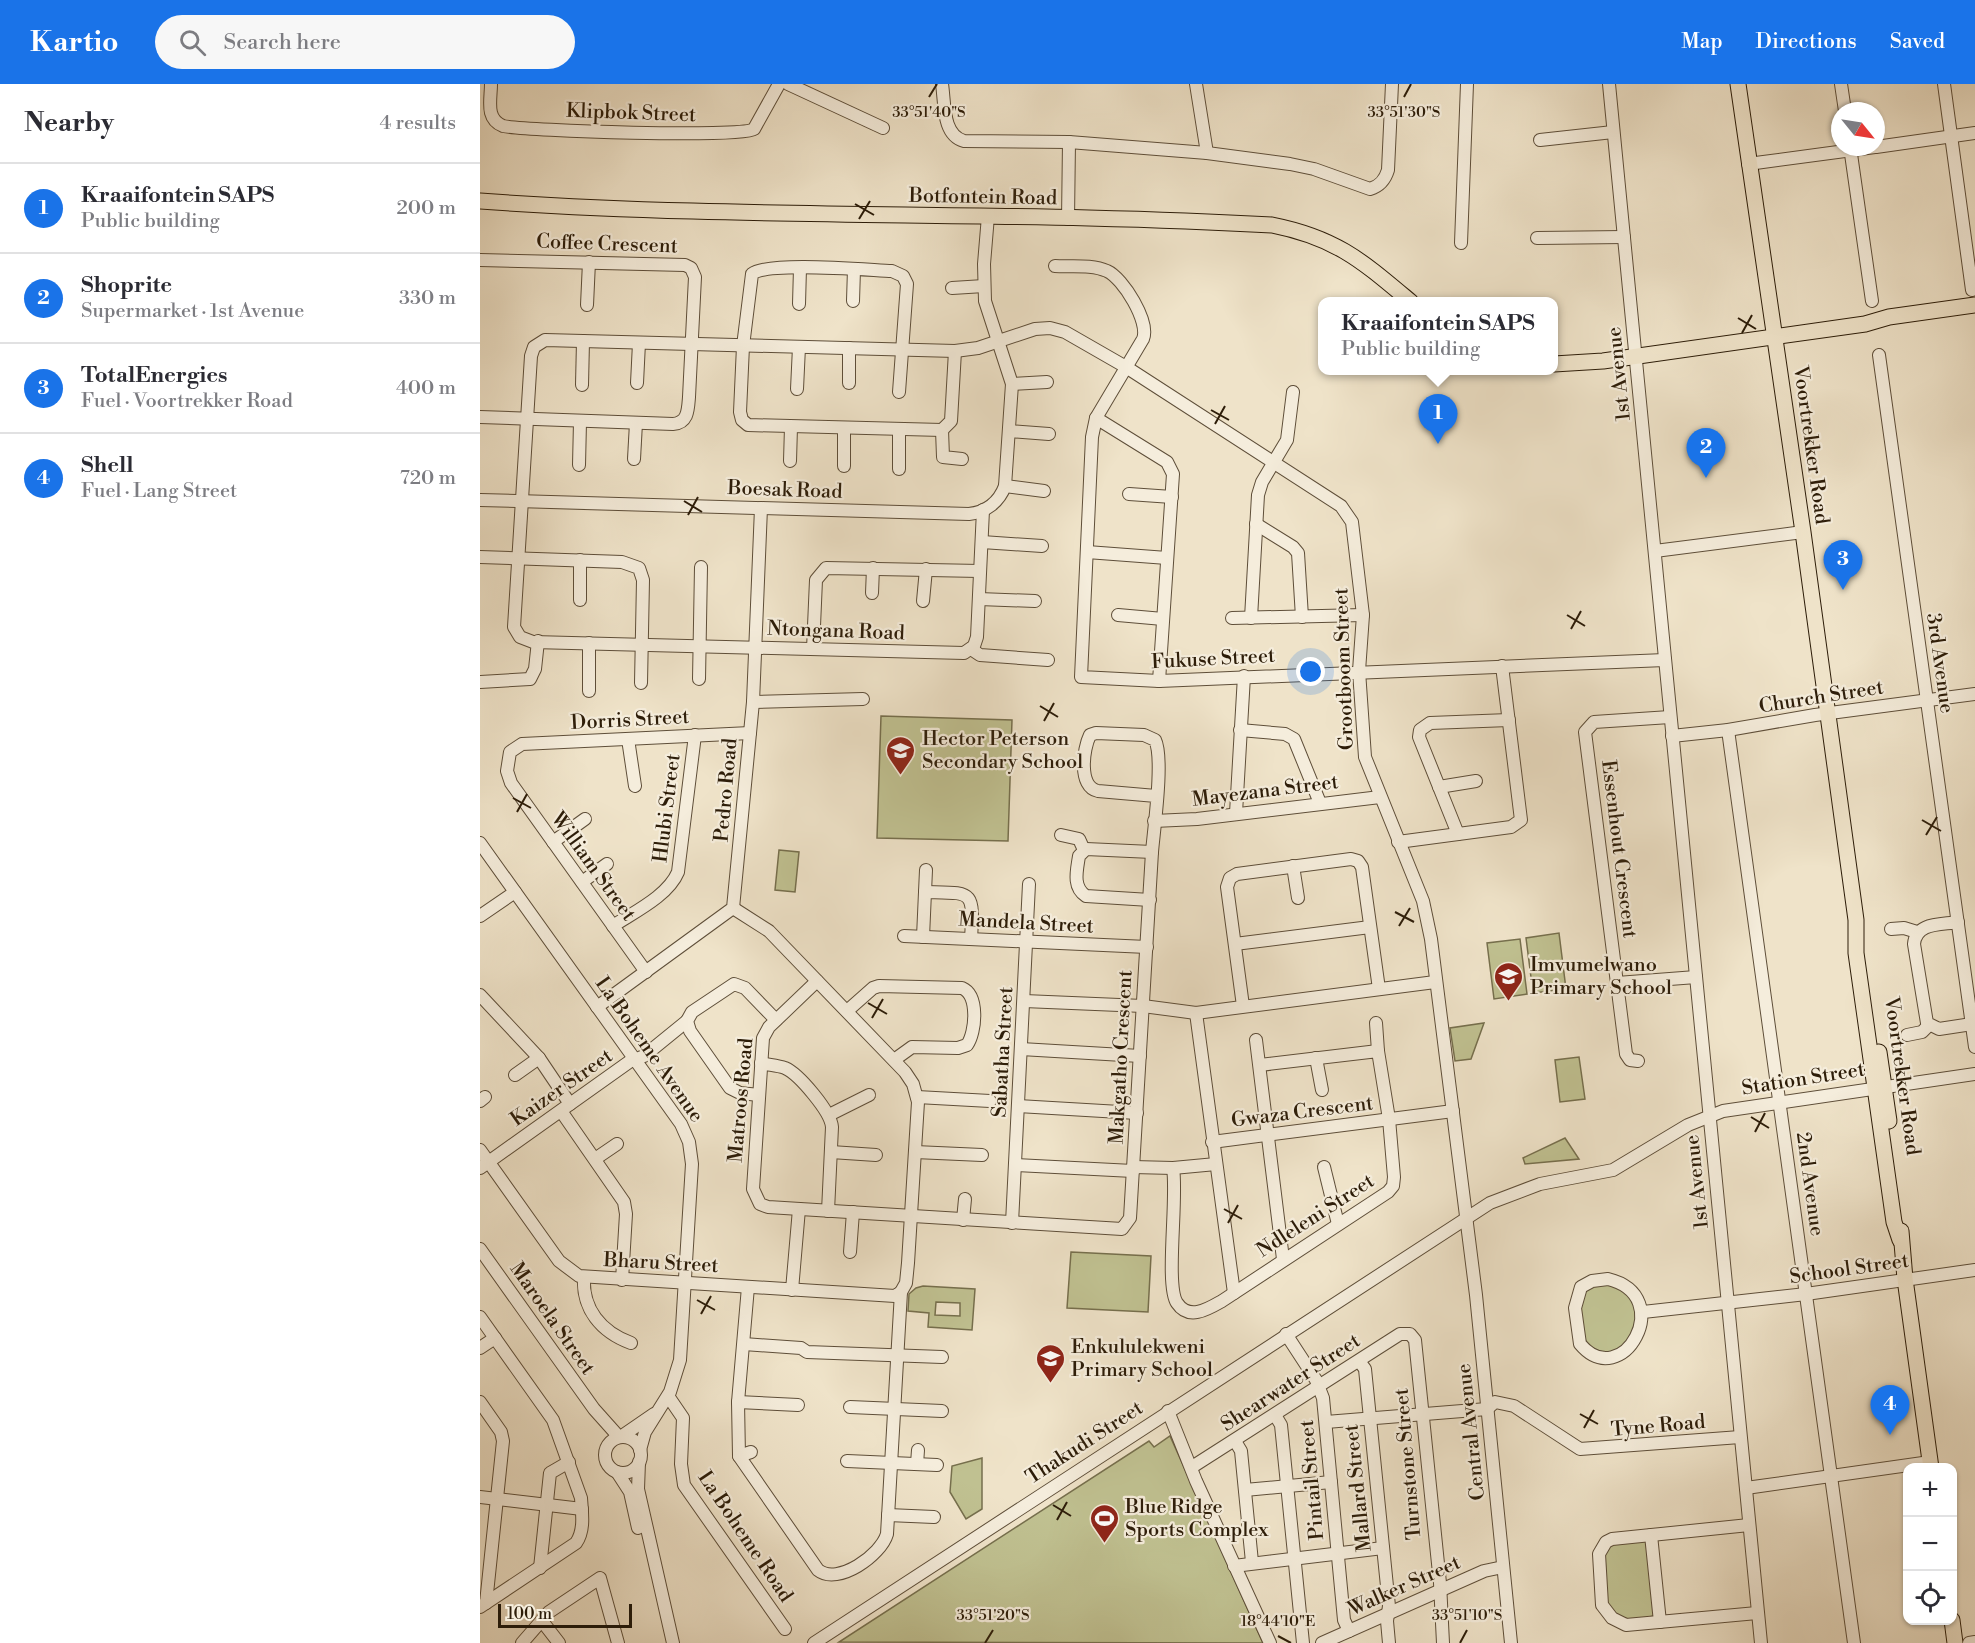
<!DOCTYPE html>
<meta charset="utf-8">
<style>
body{margin:0;font-family:"Libre Bodoni",serif;background:#f7f7f7;color:#2b2b33}
.controls{position:absolute;right:18px;bottom:18px;display:grid;overflow:hidden;border-radius:12px;box-shadow:0 2px 4px #0004}
.controls button{width:54px;height:54px;display:grid;place-items:center;padding:0;border:0;border-bottom:2px solid #e1e1e2;background:#fff;color:#2b2b33;font:30px sans-serif}
.compass{position:absolute;left:1351px;top:18px;width:54px;height:54px;border-radius:50%;background:#fff;box-shadow:0 2px 4px #0004;rotate:120deg}
.scale{position:absolute;left:18px;bottom:15px;width:134px;box-sizing:border-box;padding-left:6px;border:3px solid #2d1d09;border-top:0;font-size:16px;line-height:21px;white-space:nowrap;color:#2d1d09;-webkit-text-stroke:4px #f5eddc;paint-order:stroke}
.you{position:absolute;left:831px;top:588px;width:21px;height:21px;margin:-15px;border:4px solid #fff;border-radius:50%;background:#1a73e8;box-shadow:0 0 0 9px #1a73e833}
.badge{display:grid;place-items:center;width:39px;height:39px;border-radius:50%;background:#1a73e8;color:#fff;font-size:20px;font-weight:700}
.pin{position:absolute;translate:-50% -50px;filter:drop-shadow(0 2px 3px #0008)}
.pin::after{content:'';position:absolute;top:32px;width:21px;height:18px;background:inherit;clip-path:polygon(0 0,100% 0,50% 100%)}
.popup{position:absolute;left:838px;top:213px;width:240px;height:78px;box-sizing:border-box;display:grid;place-content:center;border-radius:12px;background:#fff;filter:drop-shadow(0 2px 4px #0005);font-size:20px;white-space:nowrap;color:#7c7c81}
.popup b{font-size:22px;color:#2b2b33}
.popup::after{content:'';position:absolute;left:50%;top:100%;margin-left:-12px;border:12px solid transparent;border-top-color:#fff}
.list{margin:0;padding:0;list-style:none}
h2{display:flex;justify-content:space-between;align-items:center;height:78px;margin:0;padding:0 24px;font-size:26px}
h2 small{font-size:20px;font-weight:400;color:#7c7c81}
.list li{display:grid;grid-template-columns:39px 1fr auto;gap:18px;align-items:center;box-sizing:border-box;height:90px;padding:0 24px;border-top:2px solid #e1e1e2}
.list b{display:block;font-size:22px;white-space:nowrap}
.list p{margin:0;font-size:20px;white-space:nowrap;color:#7c7c81}
.list em{font-size:20px;font-style:normal;color:#7c7c81}
.icon{flex:none;width:33px;height:33px;fill:none;stroke:currentColor;stroke-width:2;stroke-linecap:round;stroke-linejoin:round}
.map{position:relative;flex:none;width:1495px;height:1559px;overflow:hidden}
header{display:flex;align-items:center;gap:36px;box-sizing:border-box;height:84px;padding:0 30px;background:#1a73e8;color:#fff}
header strong{font-size:28px}
nav{display:flex;gap:33px;margin-inline-start:auto;font-size:21px}
.search{width:420px;height:54px;background:#f7f7f7;display:flex;align-items:center;gap:15px;box-sizing:border-box;padding:0 21px;border-radius:33px;color:#7c7c81;font-size:22px}
main{display:flex}
aside{flex:1;background:#fff}
.map>svg:first-child{display:block}
.green{fill:#c0c191;stroke:#766f4d;stroke-width:1.5;fill-rule:evenodd}
.lines{fill:none;stroke-linecap:round;stroke-linejoin:round}
.minor-casing{stroke:#5e4e39;stroke-width:14}
.major-casing{stroke:#2d1d09;stroke-width:17}
.minor{stroke:#f5eddc;stroke-width:12}
.major{stroke:#efe3c9;stroke-width:15}
.ticks{fill:none;stroke:#2d1d09;stroke-width:2}
.labels{text-anchor:middle;stroke-width:4.5;stroke-linejoin:round;paint-order:stroke}
.street-label{font-size:20px;fill:#2d1d09;stroke:#f5eddc}
.poi-label{font-size:20px;fill:#2d1d09;stroke:#f5eddc;text-anchor:start}
.ticks-label{font-size:15px;text-anchor:middle;fill:#2d1d09;stroke:#f5eddc;stroke-width:4.5;stroke-linejoin:round;paint-order:stroke}
</style>
<header>
<strong>Kartio</strong>
<div class="search"><svg class="icon" aria-label="search" viewBox="0 0 24 24"><circle cx="10" cy="10" r="6"/><path d="M15 15l6 6"/></svg>Search here</div>
<nav><a>Map</a><a>Directions</a><a>Saved</a></nav>
</header>
<main>
<aside>
<h2>Nearby<small>4 results</small></h2>
<ul class="list">
<li><span class="badge">1</span><div><b>Kraaifontein SAPS</b><p>Public building</p></div><em>200 m</em></li>
<li><span class="badge">2</span><div><b>Shoprite</b><p>Supermarket · 1st Avenue</p></div><em>330 m</em></li>
<li><span class="badge">3</span><div><b>TotalEnergies</b><p>Fuel · Voortrekker Road</p></div><em>400 m</em></li>
<li><span class="badge">4</span><div><b>Shell</b><p>Fuel · Lang Street</p></div><em>720 m</em></li>
</ul>
</aside>
<div class="map">
<svg width="1495" height="1559" viewBox="0 0 1495 1559">
<rect width="100%" height="100%" fill="#efe3c9"/>
<filter id="stains"><feTurbulence type="fractalNoise" baseFrequency=".00333" numOctaves="4"/><feColorMatrix values="0 0 0 0 .2 0 0 0 0 .09 0 0 0 0 .02 0 0 0 .5 -.17"/></filter>
<radialGradient id="worn" r=".72"><stop offset=".6" stop-color="#630" stop-opacity="0"/><stop offset="1" stop-color="#630" stop-opacity=".3"/></radialGradient>
<g class="green">
<path d="M401,632L532,636L528,757L397,754Z"/>
<path d="M299,766L319,768L315,808L295,806Z"/>
<path d="M1079,849L1086,905L1053,909L1046,854Z"/>
<path d="M1040,855L1047,910L1014,915L1007,859Z"/>
<path d="M1004,939L991,975L975,977L970,944Z"/>
<path d="M1099,973L1105,1015L1080,1018L1075,976Z"/>
<path d="M1085,1054L1099,1075L1045,1080L1043,1074Z"/>
<path d="M591,1168L671,1172L668,1228L587,1224Z"/>
<path d="M1116,1199L1140,1203L1159,1223C1156,1235 1153,1253 1144,1262C1129,1277 1105,1265 1101,1246C1098,1235 1101,1220 1101,1209Z"/>
<path d="M443,1202L495,1205L492,1246L448,1243L449,1229L428,1227L429,1210L436,1204ZM456,1218L480,1219V1232L455,1231Z"/>
<path d="M690,1352L783,1559L359,1558L669,1357L674,1363Z"/>
<path d="M502,1374V1425L486,1435L470,1408L472,1382Z"/>
<path d="M1166,1457L1174,1532L1154,1536L1139,1534L1126,1519L1125,1466L1132,1459Z"/>
</g>
<g class="lines">
<defs>
<g id="minor">
<path d="M11,0C11,16 5,35 23,42C48,47 261,54 274,45L299,0"/>
<path d="M308,0L403,44"/>
<path d="M462,0C465,19 462,51 484,57L589,58L727,69L810,80L834,85L890,105C900,102 905,96 908,86L912,0"/>
<path d="M716,0L727,69"/>
<path d="M1129,0L1281,1559"/>
<path d="M1361,0L1365,27"/>
<path d="M1464,0L1492,206"/>
<path d="M1060,56L1133,48"/>
<path d="M1370,63L1392,217"/>
<path d="M1396,63L1495,49"/>
<path d="M1268,80L1395,63"/>
<path d="M588,135L589,58"/>
<path d="M1057,154L1144,153"/>
<path d="M981,159L987,0"/>
<path d="M0,176L205,181L211,184L215,193L209,313C208,326 208,339 193,340L0,333"/>
<path d="M575,182C591,183 612,180 627,187C643,194 670,238 663,255L616,334L612,353L601,593L679,597L1185,576"/>
<path d="M472,204L504,202"/>
<path d="M373,217L374,185"/>
<path d="M319,220L320,184"/>
<path d="M107,221L109,178"/>
<path d="M369,264V299"/>
<path d="M1399,271L1495,963"/>
<path d="M157,299L159,259"/>
<path d="M532,300L567,298"/>
<path d="M102,301L103,257"/>
<path d="M317,305L319,263"/>
<path d="M419,308L427,200L423,192L412,187C387,186 288,177 272,190L263,262L260,328L262,336L268,341L462,346L471,337L475,267"/>
<path d="M616,334L687,378L693,390L679,597"/>
<path d="M419,346V385"/>
<path d="M462,346L463,373L482,375"/>
<path d="M529,347L569,350"/>
<path d="M154,375L156,339"/>
<path d="M310,377L311,343"/>
<path d="M99,381L100,338"/>
<path d="M364,382V344"/>
<path d="M525,402L564,407"/>
<path d="M649,410L692,413"/>
<path d="M0,416L489,430C506,428 519,418 525,402L532,300L505,217L504,180L508,132"/>
<path d="M503,426L497,553L494,562L484,569L53,558L40,553L34,543L51,272L54,263L65,256L475,267L498,264L555,245L570,244L585,248L646,283L861,422L872,438L883,531L879,587L885,673L943,817L951,855L996,1211L1031,1559"/>
<path d="M776,440L813,463L818,469L822,533"/>
<path d="M502,458L562,462"/>
<path d="M1175,467L1323,448"/>
<path d="M607,468L687,474"/>
<path d="M0,473L142,478L159,484L163,496L161,599"/>
<path d="M100,476V516"/>
<path d="M392,509L393,484"/>
<path d="M499,515L555,517"/>
<path d="M443,517L446,485"/>
<path d="M638,531L683,535"/>
<path d="M752,534L883,531"/>
<path d="M771,534L778,411L782,398L807,356L813,308"/>
<path d="M109,559V607"/>
<path d="M333,565L336,496L346,484L500,487"/>
<path d="M491,565L500,571L568,576"/>
<path d="M219,595L221,483"/>
<path d="M0,598L50,595L55,585L58,557"/>
<path d="M273,618L383,615"/>
<path d="M760,646L805,650L814,655L840,719"/>
<path d="M1248,646L1374,1559"/>
<path d="M1192,652L1248,646L1335,631L1495,610"/>
<path d="M148,655L155,702"/>
<path d="M959,703L996,697"/>
<path d="M756,729L764,592"/>
<path d="M674,737L717,735L900,713"/>
<path d="M978,750L939,653L940,646L950,639L1029,636"/>
<path d="M581,751L599,755L604,766"/>
<path d="M73,758L105,735"/>
<path d="M918,758L1031,743L1041,736L1022,582"/>
<path d="M0,759L201,1040L209,1058L212,1080L200,1276L190,1308L165,1348L160,1366"/>
<path d="M813,782L818,814"/>
<path d="M102,798L127,780"/>
<path d="M445,808L446,786"/>
<path d="M670,816L606,812C592,803 597,786 599,772L606,765L672,768"/>
<path d="M253,824L289,847L425,988L433,1000L438,1018L428,1179L426,1199L421,1208L407,1450C401,1471 358,1502 338,1486L259,1372L258,1318L268,1203"/>
<path d="M0,832L35,808"/>
<path d="M1478,838C1461,841 1436,838 1434,860L1447,939L1459,945L1492,940"/>
<path d="M133,842C154,828 188,812 198,788L215,651"/>
<path d="M1411,845L1424,844L1437,848"/>
<path d="M424,852L667,863"/>
<path d="M443,853L445,808C493,809 494,805 491,855"/>
<path d="M755,860L890,843"/>
<path d="M166,888L31,699L27,687L30,668L42,660L270,649"/>
<path d="M337,897L289,943L283,954L273,1105L280,1120L288,1123L642,1145L650,1134L672,768C674,744 684,674 675,656L664,651L616,649L610,651C603,665 598,703 618,707L676,712"/>
<path d="M1137,899L1216,893"/>
<path d="M0,911L59,974L90,1020"/>
<path d="M544,917L663,922L716,929L955,898"/>
<path d="M763,922L747,803L750,794L757,790L871,775L878,777L882,783L899,905"/>
<path d="M117,923L253,824L273,618L281,424"/>
<path d="M367,927L393,904L399,902L482,904C499,911 496,948 487,961L478,964L432,963L414,976"/>
<path d="M716,929L754,1209"/>
<path d="M896,939L898,967"/>
<path d="M1427,951L1442,948L1449,941"/>
<path d="M776,956L803,1175"/>
<path d="M541,965L660,972"/>
<path d="M836,974L842,1006"/>
<path d="M1158,977L1150,976L1146,970L1105,648L1114,638L1190,633"/>
<path d="M281,979C288,981 297,981 305,984C319,990 351,1028 352,1043L348,1127"/>
<path d="M35,991L59,974"/>
<path d="M279,1011L260,1009L250,1004L210,947L207,937L212,928L254,900L265,904L296,936"/>
<path d="M437,1013L510,1017"/>
<path d="M0,1017L5,1013"/>
<path d="M538,1022L657,1029"/>
<path d="M81,1027L144,1118L146,1130L142,1196"/>
<path d="M349,1031L389,1011"/>
<path d="M732,1058L973,1027"/>
<path d="M0,1066L79,1177L99,1192L415,1212L421,1208"/>
<path d="M351,1068L396,1071"/>
<path d="M435,1068L502,1071"/>
<path d="M115,1075L137,1060"/>
<path d="M535,1081L653,1087"/>
<path d="M653,1083L693,1084L736,1080"/>
<path d="M844,1083L858,1140"/>
<path d="M0,1084L149,978L164,972L207,937"/>
<path d="M693,1084C698,1114 685,1201 697,1219C709,1237 728,1225 742,1217L908,1108L913,1102L914,1093L909,1035L898,967L780,981"/>
<path d="M483,1136L485,1115"/>
<path d="M532,1139L549,800"/>
<path d="M0,1165L114,1325L139,1353"/>
<path d="M370,1168L373,1128"/>
<path d="M104,1193C102,1225 121,1248 151,1259"/>
<path d="M1128,1195C1198,1212 1142,1310 1100,1260L1095,1224L1101,1203L1112,1197Z"/>
<path d="M312,1206L319,1125"/>
<path d="M1163,1228L1326,1210L1495,1186"/>
<path d="M0,1233L73,1336L101,1414C102,1429 105,1446 96,1459L0,1523"/>
<path d="M806,1250L836,1296L843,1314L864,1536L869,1547"/>
<path d="M264,1260L321,1264L327,1268L462,1273"/>
<path d="M0,1264L15,1254"/>
<path d="M879,1277L885,1285L909,1522L907,1537L909,1559"/>
<path d="M188,1312L203,1334L201,1380L204,1401L305,1545"/>
<path d="M0,1318L21,1348L23,1357L6,1519"/>
<path d="M258,1318L318,1321"/>
<path d="M370,1323L462,1327"/>
<path d="M688,1327L716,1397L790,1559"/>
<path d="M795,1331L801,1341L823,1559"/>
<path d="M846,1338L1007,1325L1015,1318L1034,1322L1100,1365L1260,1353"/>
<path d="M142,1352L174,1330"/>
<circle cx="143" cy="1371" r="18"/>
<path d="M755,1357L761,1367L772,1478"/>
<path d="M259,1372L271,1368"/>
<path d="M367,1377L457,1381"/>
<path d="M159,1378L158,1405L193,1559"/>
<path d="M437,1380L438,1366"/>
<path d="M712,1383L920,1250H930L935,1256L960,1499L963,1559"/>
<path d="M137,1388L150,1408L158,1444"/>
<path d="M1266,1404L1450,1378"/>
<path d="M765,1406L851,1398"/>
<path d="M0,1413L102,1425"/>
<path d="M408,1431L454,1433"/>
<path d="M1269,1441L1132,1455L1126,1458L1119,1470L1122,1521L1132,1534L1146,1541L1277,1529"/>
<path d="M1171,1451L1180,1538"/>
<path d="M754,1482L903,1464"/>
<path d="M60,1484L70,1389L89,1378"/>
<path d="M62,1537L79,1559"/>
<path d="M42,1559L69,1528L120,1494L138,1559"/>
<path d="M334,1559L1010,1119L1060,1100L1133,1086L1208,1041L1243,1027L1495,990"/>
<path d="M842,1559L1004,1487L1023,1483"/>
<path d="M1489,1559L1495,1558"/>
</g>
<g id="major">
<path d="M1258,0L1323,448L1376,836V869L1414,1138L1420,1156"/>
<path d="M0,117C264,136 528,126 792,141C857,154 882,177 931,218"/>
<path d="M1074,280L1123,277L1385,240L1409,233L1495,221"/>
<path d="M1399,968L1409,1037"/>
<path d="M1421,1147L1425,1195L1451,1384"/>
<path d="M1472,1536L1475,1559"/>
</g>
</defs>
<use href="#minor" class="minor-casing"/>
<use href="#major" class="major-casing"/>
<use href="#minor" class="minor"/>
<use href="#major" class="major"/>
</g>
<path class="ticks" d="M449,13L457,0M924,13L931,0M375,120L394,131M379,135L390,117M1258,234L1276,245M1262,249L1272,231M731,326L749,336M735,340L745,322M204,417L222,428M208,431L218,413M1087,531L1105,542M1091,545L1101,527M560,622L578,633M564,637L574,619M33,714L51,724M37,728L47,710M1442,736L1461,747M1446,751L1457,733M915,828L934,838M919,842L930,824M388,919L407,930M392,934L403,915M1271,1033L1289,1044M1275,1048L1285,1029M744,1125L762,1135M748,1139L758,1121M217,1216L235,1226M221,1230L231,1212M1100,1330L1118,1340M1104,1344L1114,1326M573,1421L591,1432M577,1436L587,1418M798,1552L811,1559M505,1559L513,1546M980,1559L987,1546"/>
<defs>
<symbol id="school-pin" viewBox="-11 -11 22 30"><path d="M0 17L-7.5 6A9.5 9.5 0 1 1 7.5 6Z" fill="#8f2418" stroke="#f5eddc"/><path d="M0-5L7-2L0 1L-7-2ZM-4 1L0 2.5L4 1V4Q0 6-4 4Z" fill="#fff"/></symbol>
<symbol id="stadium-pin" viewBox="-11 -11 22 30"><path d="M0 17L-7.5 6A9.5 9.5 0 1 1 7.5 6Z" fill="#8f2418" stroke="#f5eddc"/><path d="M0-5a6.5 5 0 1 0 0 10a6.5 5 0 1 0 0-10ZM-3.5-1.8h7v3.6h-7Z" fill="#fff"/></symbol>
</defs>
<g fill-rule="evenodd">
<use href="#school-pin" x="404" y="650" width="33" height="45"/>
<use href="#school-pin" x="1012" y="876" width="33" height="45"/>
<use href="#school-pin" x="554" y="1258" width="33" height="45"/>
<use href="#stadium-pin" x="608" y="1418" width="33" height="45"/>
</g>
<g class="labels">
<g class="street-label">
<text transform="translate(151 28) rotate(2)" y="7">Klipbok Street</text>
<text transform="translate(503 112) rotate(1)" y="7">Botfontein Road</text>
<text transform="translate(127 159) rotate(2)" y="7">Coffee Crescent</text>
<text transform="translate(1138 290) rotate(-96)" y="7">1st Avenue</text>
<text transform="translate(1332 361) rotate(82)" y="7">Voortrekker Road</text>
<text transform="translate(305 405) rotate(2)" y="7">Boesak Road</text>
<text transform="translate(356 546) rotate(2)" y="7">Ntongana Road</text>
<text transform="translate(733 574) rotate(-3)" y="7">Fukuse Street</text>
<text transform="translate(1461 579) rotate(82)" y="7">3rd Avenue</text>
<text transform="translate(863 585) rotate(-92)" y="7">Grootboom Street</text>
<text transform="translate(1341 612) rotate(-9)" y="7">Church Street</text>
<text transform="translate(150 635) rotate(-3)" y="7">Dorris Street</text>
<text transform="translate(245 706) rotate(-85)" y="7">Pedro Road</text>
<text transform="translate(785 706) rotate(-7)" y="7">Mayezana Street</text>
<text transform="translate(186 724) rotate(-83)" y="7">Hlubi Street</text>
<text transform="translate(1140 765) rotate(83)" y="7">Essenhout Crescent</text>
<text transform="translate(114 782) rotate(54)" y="7">William Street</text>
<text transform="translate(546 838) rotate(3)" y="7">Mandela Street</text>
<text transform="translate(170 965) rotate(55)" y="7">La Boheme Avenue</text>
<text transform="translate(522 968) rotate(-87)" y="7">Sabatha Street</text>
<text transform="translate(640 973) rotate(-87)" y="7">Makgatho Crescent</text>
<text transform="translate(1423 992) rotate(82)" y="7">Voortrekker Road</text>
<text transform="translate(1323 994) rotate(-9)" y="7">Station Street</text>
<text transform="translate(81 1003) rotate(-35)" y="7">Kaizer Street</text>
<text transform="translate(260 1016) rotate(-85)" y="7">Matroos Road</text>
<text transform="translate(822 1027) rotate(-7)" y="7">Gwaza Crescent</text>
<text transform="translate(1216 1098) rotate(-96)" y="7">1st Avenue</text>
<text transform="translate(1331 1100) rotate(82)" y="7">2nd Avenue</text>
<text transform="translate(835 1131) rotate(-33)" y="7">Ndleleni Street</text>
<text transform="translate(181 1178) rotate(3)" y="7">Bharu Street</text>
<text transform="translate(1369 1184) rotate(-8)" y="7">School Street</text>
<text transform="translate(73 1234) rotate(55)" y="7">Maroela Street</text>
<text transform="translate(810 1298) rotate(-33)" y="7">Shearwater Street</text>
<text transform="translate(1178 1341) rotate(-5)" y="7">Tyne Road</text>
<text transform="translate(990 1348) rotate(-96)" y="7">Central Avenue</text>
<text transform="translate(604 1358) rotate(-33)" y="7">Thakudi Street</text>
<text transform="translate(927 1380) rotate(-95)" y="7">Turnstone Street</text>
<text transform="translate(831 1396) rotate(-95)" y="7">Pintail Street</text>
<text transform="translate(877 1404) rotate(-96)" y="7">Mallard Street</text>
<text transform="translate(266 1452) rotate(56)" y="7">La Boheme Road</text>
<text transform="translate(924 1501) rotate(-24)" y="7">Walker Street</text>
</g>
<g class="poi-label">
<text x="442" y="661">Hector Peterson<tspan x="442" dy="23">Secondary School</tspan></text>
<text x="1050" y="887">Imvumelwano<tspan x="1050" dy="23">Primary School</tspan></text>
<text x="591" y="1269">Enkululekweni<tspan x="591" dy="23">Primary School</tspan></text>
<text x="645" y="1429">Blue Ridge<tspan x="645" dy="23">Sports Complex</tspan></text>
</g>
</g>
<g class="ticks-label">
<text x="449" y="33">33°51'40"S</text>
<text x="924" y="33">33°51'30"S</text>
<text x="513" y="1536">33°51'20"S</text>
<text x="987" y="1536">33°51'10"S</text>
<text x="798" y="1542">18°44'10"E</text>
</g>
<rect width="100%" height="100%" filter="url(#stains)"/>
<rect width="100%" height="100%" fill="url(#worn)"/>
</svg>
<div class="controls">
<button>+</button>
<button>−</button>
<button><svg class="icon" aria-label="locate" viewBox="0 0 24 24"><circle cx="12" cy="12" r="6"/><path d="M12 2v4M12 18v4M2 12h4M18 12h4"/></svg></button>
</div>
<svg class="compass" viewBox="-18 -18 36 36"><path d="M0-13l5 13h-10z" fill="#e53935"/><path d="M0 13l5-13h-10z" fill="#7c7c81"/></svg>
<div class="scale">100 m</div>
<div class="you"></div>
<div class="pin badge" style="left:958px;top:360px">1</div>
<div class="popup"><b>Kraaifontein SAPS</b>Public building</div>
<div class="pin badge" style="left:1226px;top:394px">2</div>
<div class="pin badge" style="left:1363px;top:506px">3</div>
<div class="pin badge" style="left:1410px;top:1351px">4</div>
</div>
</main>
